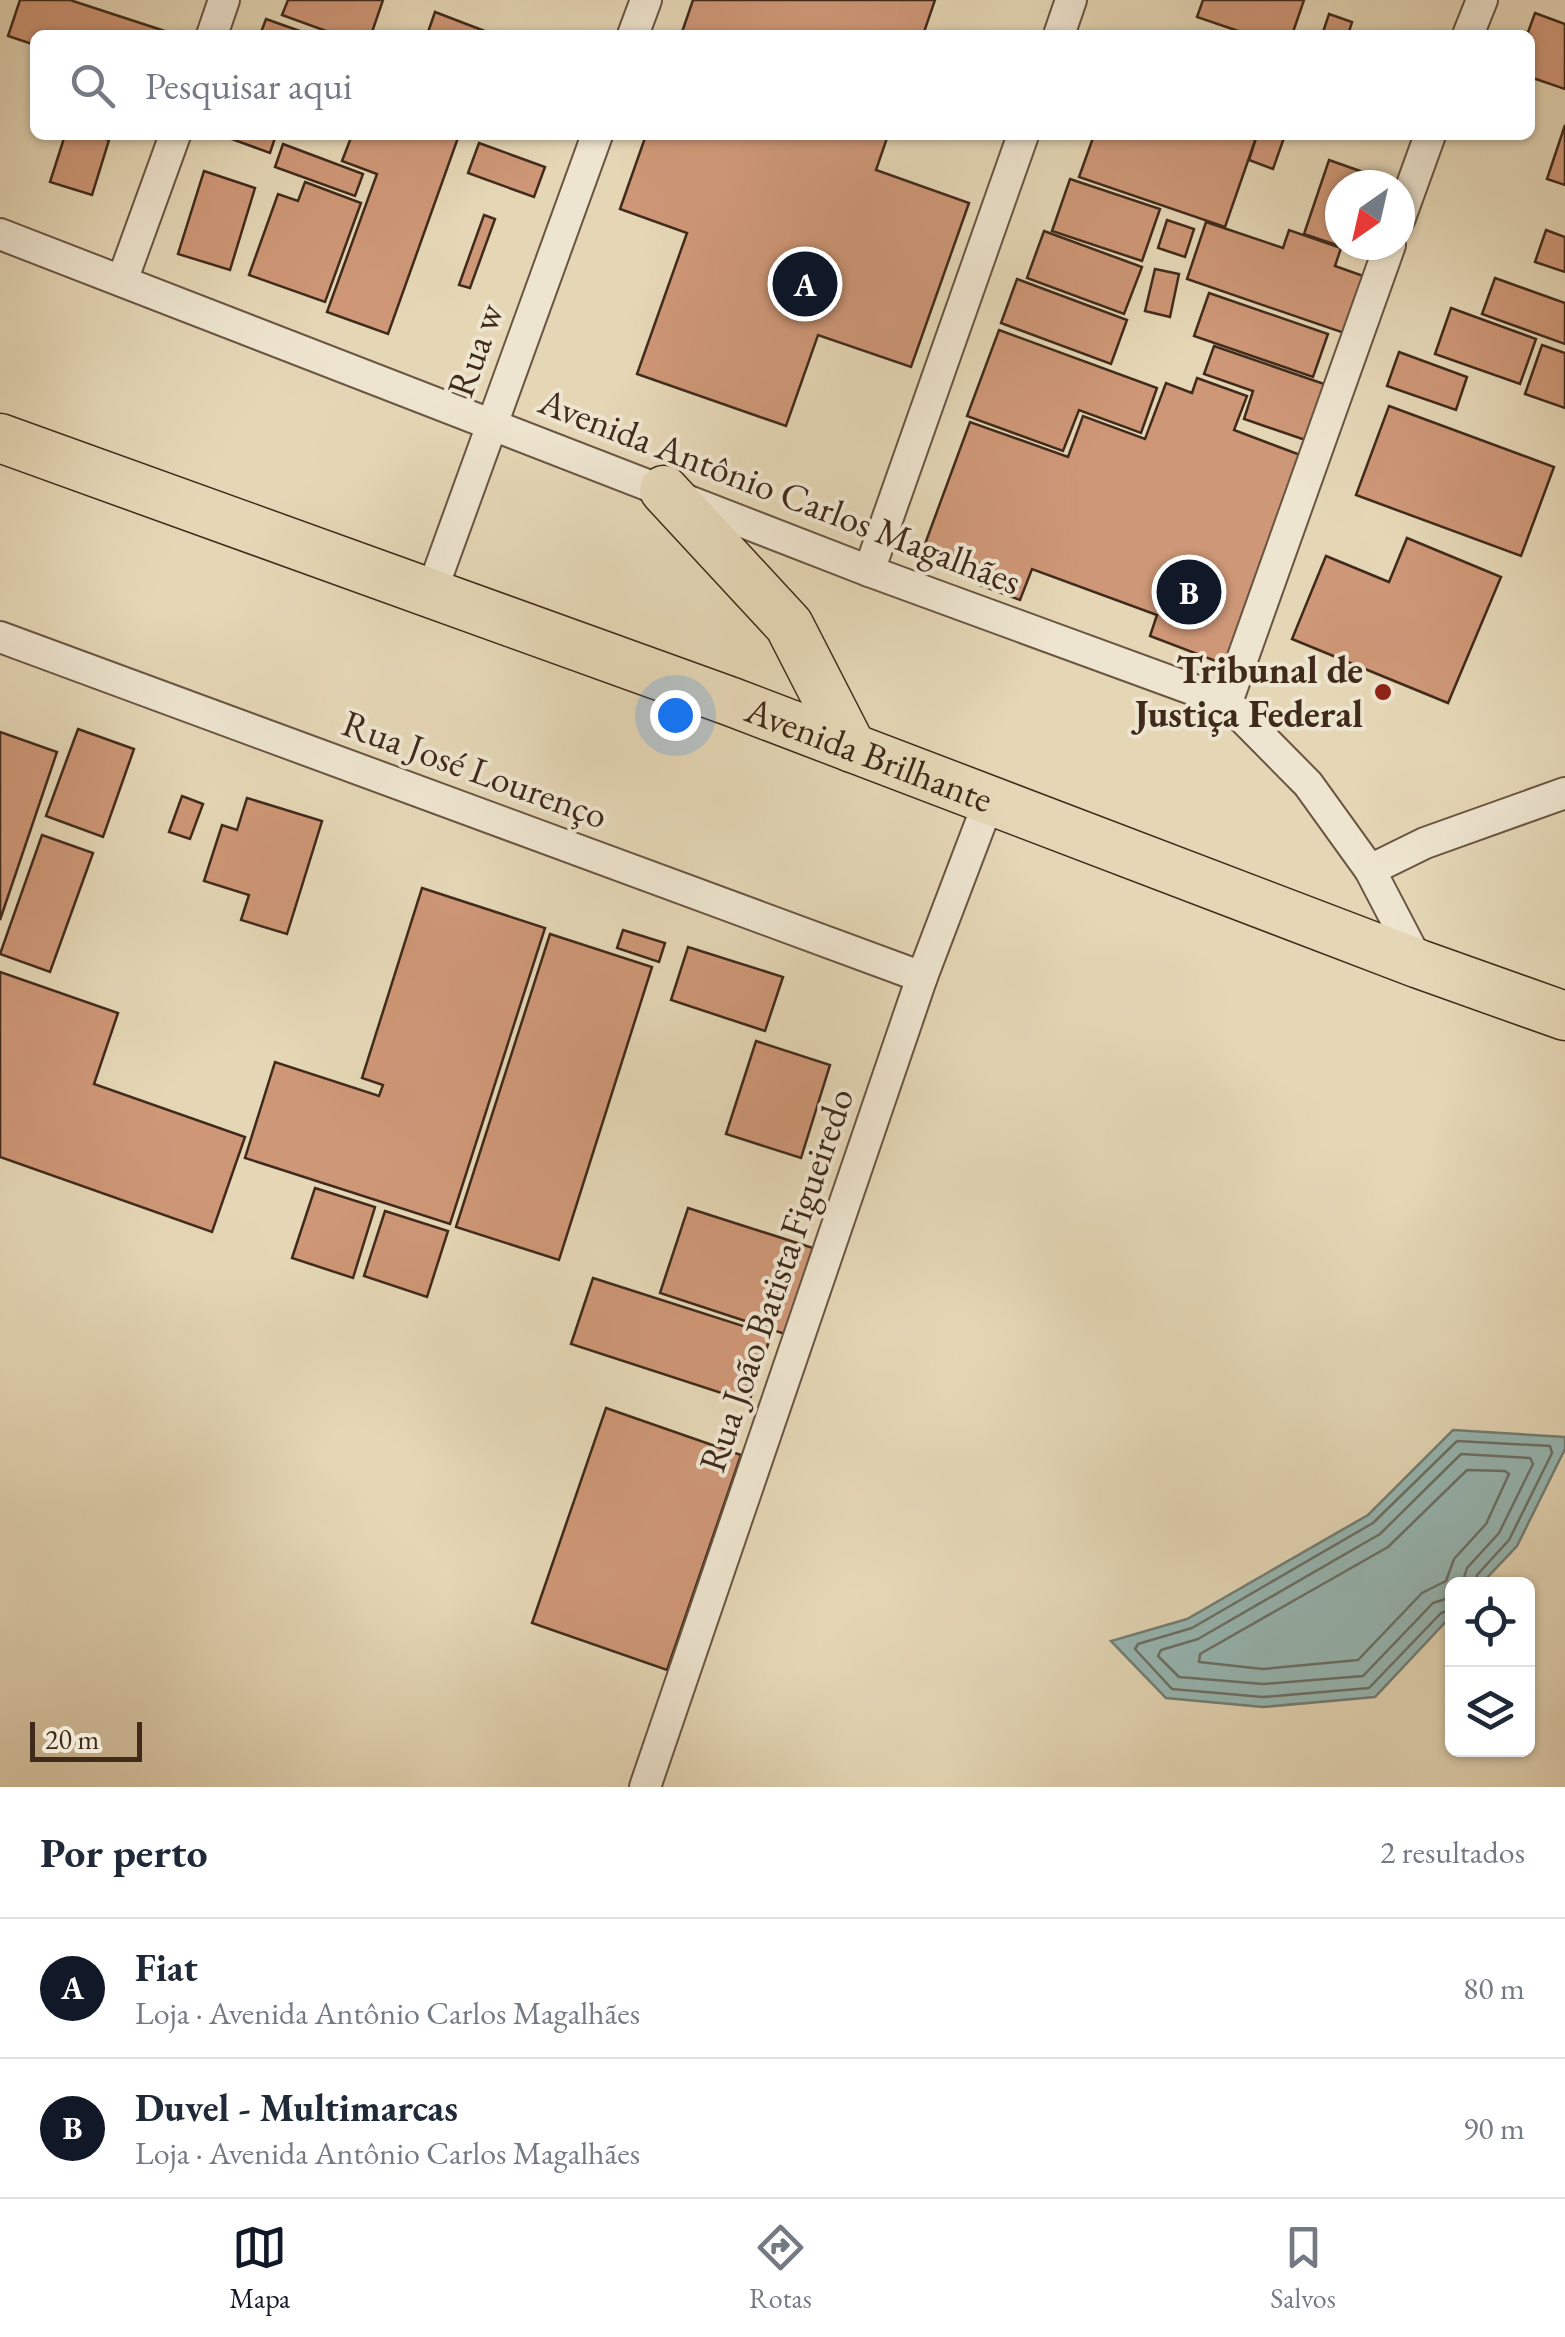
<!DOCTYPE html>
<html lang="pt">
<meta charset="utf-8">
<style>
body{margin:0;font-family:"EB Garamond",serif;background:#f2f2f3;color:#1f2937}
.controls{position:absolute;right:30px;bottom:30px;display:grid;overflow:hidden;border-radius:15px;box-shadow:0 2px 8px #0004}
.controls button{width:90px;height:90px;display:grid;place-items:center;padding:0;border:0;border-bottom:2px solid #e0e1e3;background:#fff;color:#1f2937;font:50px sans-serif}
.compass{position:absolute;left:1325px;top:170px;width:90px;height:90px;border-radius:50%;background:#fff;box-shadow:0 2px 8px #0004;rotate:214deg}
.scale{position:absolute;left:30px;bottom:25px;width:112px;box-sizing:border-box;padding-left:10px;border:5px solid #402a1b;border-top:0;font-size:28px;line-height:35px;white-space:nowrap;color:#402a1b;-webkit-text-stroke:8px #eee5d0;paint-order:stroke}
.you{position:absolute;left:675px;top:715px;width:35px;height:35px;margin:-25px;border:8px solid #fff;border-radius:50%;background:#1a73e8;box-shadow:0 0 0 15px #1a73e833}
.badge{display:grid;place-items:center;width:65px;height:65px;border-radius:50%;background:#111827;color:#fff;font-size:32px;font-weight:700}
.pin{position:absolute;translate:-50% -50%;border:5px solid #fff;box-shadow:0 2px 10px #0006}
.list{margin:0;padding:0;list-style:none}
h2{display:flex;justify-content:space-between;align-items:center;height:130px;margin:0;padding:0 40px;font-size:42px}
h2 small{font-size:32px;font-weight:400;color:#747a83}
.list li{display:grid;grid-template-columns:65px 1fr auto;gap:30px;align-items:center;box-sizing:border-box;height:140px;padding:0 40px;border-top:2px solid #e0e1e3}
.list b{display:block;font-size:38px;white-space:nowrap}
.list p{margin:0;font-size:32px;white-space:nowrap;color:#747a83}
.list em{font-size:32px;font-style:normal;color:#747a83}
.icon{flex:none;width:55px;height:55px;fill:none;stroke:currentColor;stroke-width:2;stroke-linecap:round;stroke-linejoin:round}
.map{position:relative;flex:none;width:1565px;height:1787px;overflow:hidden}
.search{position:absolute;background:#fff;box-shadow:0 2px 8px #0004;left:30px;right:30px;top:30px;height:110px;display:flex;align-items:center;gap:25px;box-sizing:border-box;padding:0 35px;border-radius:15px;color:#747a83;font-size:38px}
.sheet{height:410px;background:#fff}
nav{display:flex;justify-content:space-around;align-items:center;box-sizing:border-box;height:140px;border-top:2px solid #e0e1e3;background:#fff;font-size:28px;color:#747a83}
nav a{display:grid;justify-items:center;gap:5px}
nav .on{color:#111827}
.map>svg:first-child{display:block}
.water{fill:#97b8b4;stroke:#747f77;stroke-width:2.5}
.lines{fill:none;stroke-linecap:round;stroke-linejoin:round}
.shore{stroke:#6c7168;stroke-width:2.5}
.building{fill:#ce9777;stroke:#402a1b;stroke-width:2.5}
.street-casing{stroke:#695542;stroke-width:34}
.primary-casing{stroke:#402a1b;stroke-width:51}
.street{stroke:#eee5d0;stroke-width:30}
.primary{stroke:#e5d7b6;stroke-width:48}
.poi-dot{fill:#8f2418;stroke:#eee5d0;stroke-width:4}
.labels{text-anchor:middle;stroke-width:8;stroke-linejoin:round;paint-order:stroke}
.street-label{font-size:38px;fill:#402a1b;stroke:#eee5d0}
.poi-label{font-size:38px;font-weight:bold;fill:#402a1b;stroke:#eee5d0;text-anchor:end}
</style>
<div class="map">
<svg width="1565" height="1787" viewBox="0 0 1565 1787">
<rect width="100%" height="100%" fill="#e5d7b6"/>
<filter id="stains"><feTurbulence type="fractalNoise" baseFrequency=".002" numOctaves="4"/><feColorMatrix values="0 0 0 0 .2 0 0 0 0 .09 0 0 0 0 .02 0 0 0 .5 -.17"/></filter>
<radialGradient id="worn" r=".72"><stop offset=".6" stop-color="#630" stop-opacity="0"/><stop offset="1" stop-color="#630" stop-opacity=".3"/></radialGradient>
<path class="water" d="M1453,1430L1565,1437V1449L1517,1546L1481,1584H1452V1615L1375,1697L1263,1707L1166,1698L1111,1641L1187,1619L1368,1515Z"/>
<g class="lines">
<g class="shore">
<path d="M1467,1470L1505,1471L1509,1474L1486,1524L1454,1559L1446,1581L1422,1593L1358,1660L1263,1669L1199,1662L1200,1654L1388,1547Z"/>
<path d="M1452,1597L1433,1603L1363,1676L1263,1684L1179,1677L1158,1656L1161,1650L1198,1639L1380,1534L1461,1454L1530,1458L1533,1464L1499,1533L1467,1568L1462,1584"/>
<path d="M1452,1609L1441,1613L1369,1688L1263,1697L1172,1689L1135,1649L1138,1644L1192,1628L1373,1523L1457,1441L1550,1446L1552,1453L1509,1540L1477,1575L1475,1584"/>
</g>
</g>
<g class="building">
<path d="M20,0H70L177,35H35V45L8,36Z"/>
<path d="M288,0H383L371,35H337L282,15Z"/>
<path d="M693,0H935L923,35H681Z"/>
<path d="M1203,0H1304L1292,35H1250L1197,17Z"/>
<path d="M435,12L495,35H427Z"/>
<path d="M1535,13L1565,24V89L1530,77V35H1527Z"/>
<path d="M1329,14L1352,22L1348,35H1322Z"/>
<path d="M266,19L311,35H260Z"/>
<path d="M1565,125V185L1547,179Z"/>
<path d="M65,135H93L109,140L92,195L50,182Z"/>
<path d="M221,135H276L270,153Z"/>
<path d="M352,135H459L388,334L327,312L377,174L342,161Z"/>
<path d="M646,135H888L876,170L969,203L911,367L818,335L786,426L637,374L687,233L620,209Z"/>
<path d="M1094,135H1257L1225,227L1079,177Z"/>
<path d="M1257,135H1285L1273,169L1249,160Z"/>
<path d="M479,143L545,167L534,197L468,173Z"/>
<path d="M283,144L363,174L355,196L275,167Z"/>
<path d="M1329,160L1394,183L1340,185V245H1373L1369,256L1304,234Z"/>
<path d="M204,171L255,188L230,270L178,254Z"/>
<path d="M1070,179L1160,209L1142,261L1052,231Z"/>
<path d="M305,182L361,203L325,302L249,275L278,194L298,201Z"/>
<path d="M484,215L495,219L470,288L459,285Z"/>
<path d="M1167,220L1194,229L1185,257L1158,248Z"/>
<path d="M1206,222L1283,248L1289,230L1341,248L1335,266L1369,278L1350,335L1187,279Z"/>
<path d="M1546,230L1565,237V272L1535,262Z"/>
<path d="M1044,231L1142,267L1124,314L1027,278Z"/>
<path d="M1155,269L1179,274L1170,317L1145,311Z"/>
<path d="M1495,278L1565,303V344L1482,314Z"/>
<path d="M1017,279L1127,320L1111,364L1001,323Z"/>
<path d="M1209,293L1328,334L1313,377L1194,336Z"/>
<path d="M1451,308L1536,339L1520,384L1435,354Z"/>
<path d="M999,330L1157,388L1141,433L1079,410L1063,451L967,416Z"/>
<path d="M1542,345L1565,353V408L1525,394Z"/>
<path d="M1214,346L1330,386L1311,442L1244,419L1253,391L1204,374Z"/>
<path d="M1399,352L1467,377L1456,410L1387,386Z"/>
<path d="M1197,378L1247,396L1234,430L1303,456L1226,665L1150,636L1157,615L1032,569L1020,600L980,585L987,566L925,544L970,422L1068,457L1083,416L1145,439L1166,383L1192,393Z"/>
<path d="M1389,406L1554,467L1521,556L1356,495Z"/>
<path d="M1407,538L1501,577L1448,703L1292,639L1326,556L1389,582Z"/>
<path d="M78,729L134,749L103,837L46,816Z"/>
<path d="M0,732L57,752L0,920Z"/>
<path d="M182,796L203,804L190,839L169,832Z"/>
<path d="M247,798L322,821L287,934L241,920L249,895L204,881L222,825L237,830Z"/>
<path d="M42,835L93,853L50,972L0,954Z"/>
<path d="M422,888L545,928L450,1224L245,1158L275,1062L379,1096L383,1085L362,1078Z"/>
<path d="M623,930L665,943L659,962L617,948Z"/>
<path d="M550,934L652,967L559,1260L456,1227Z"/>
<path d="M688,947L783,977L765,1031L671,1000Z"/>
<path d="M0,972L118,1013L94,1084L245,1137L212,1232L0,1157Z"/>
<path d="M756,1041L830,1065L801,1158L726,1134Z"/>
<path d="M315,1188L375,1207L353,1278L292,1258Z"/>
<path d="M688,1208L813,1248L785,1334L660,1293Z"/>
<path d="M385,1211L448,1231L427,1297L364,1276Z"/>
<path d="M593,1278L771,1335L749,1402L571,1344Z"/>
<path d="M606,1408L741,1455L667,1670L532,1623Z"/>
</g>
<g class="lines">
<defs>
<g id="street">
<path d="M212,35L224,0"/>
<path d="M633,35L646,0"/>
<path d="M1059,35L1071,0"/>
<path d="M1468,35L1482,0"/>
<path d="M1400,218L1430,135"/>
<path d="M0,234L869,571L1227,702L1308,784L1370,870L1419,964"/>
<path d="M122,281L175,135"/>
<path d="M869,571L1023,135"/>
<path d="M431,593L597,135"/>
<path d="M0,637L922,977"/>
<path d="M1227,702L1390,245"/>
<path d="M1370,870L1425,843L1565,793"/>
<path d="M645,1787L922,977L989,801"/>
</g>
<g id="primary">
<path id="s1" d="M0,438L732,702L1419,964L1565,1016"/>
<path d="M664,490L789,625L852,748"/>
</g>
</defs>
<use href="#street" class="street-casing"/>
<use href="#primary" class="primary-casing"/>
<use href="#street" class="street"/>
<use href="#primary" class="primary"/>
</g>
<circle class="poi-dot" cx="1383" cy="692" r="10"/>
<g class="labels">
<g class="street-label">
<text transform="translate(475 350) rotate(-70)" y="13">Rua w</text>
<text transform="translate(780 491) rotate(21)" y="13">Avenida Antônio Carlos Magalhães</text>
<text dy="13" stroke="none"><textPath href="#s1" startOffset="925">Avenida Brilhante</textPath></text>
<text transform="translate(475 769) rotate(20)" y="13">Rua José Lourenço</text>
<text transform="translate(776 1280) rotate(-71)" y="13">Rua João Batista Figueiredo</text>
</g>
<g class="poi-label">
<text x="1363" y="683">Tribunal de<tspan x="1363" dy="44">Justiça Federal</tspan></text>
</g>
</g>
<rect width="100%" height="100%" filter="url(#stains)"/>
<rect width="100%" height="100%" fill="url(#worn)"/>
</svg>
<div class="controls">
<button><svg class="icon" aria-label="locate" viewBox="0 0 24 24"><circle cx="12" cy="12" r="6"/><path d="M12 2v4M12 18v4M2 12h4M18 12h4"/></svg></button>
<button><svg class="icon" aria-label="layers" viewBox="0 0 24 24"><path d="M12 4l9 5-9 5-9-5zM3 14l9 5 9-5"/></svg></button>
</div>
<svg class="compass" viewBox="-18 -18 36 36"><path d="M0-13l5 13h-10z" fill="#e53935"/><path d="M0 13l5-13h-10z" fill="#747a83"/></svg>
<div class="scale">20 m</div>
<div class="you"></div>
<div class="pin badge" style="left:805px;top:284px">A</div>
<div class="pin badge" style="left:1189px;top:592px">B</div>
<div class="search"><svg class="icon" aria-label="search" viewBox="0 0 24 24"><circle cx="10" cy="10" r="6"/><path d="M15 15l6 6"/></svg>Pesquisar aqui</div>
</div>
<section class="sheet">
<h2>Por perto<small>2 resultados</small></h2>
<ul class="list">
<li><span class="badge">A</span><div><b>Fiat</b><p>Loja · Avenida Antônio Carlos Magalhães</p></div><em>80 m</em></li>
<li><span class="badge">B</span><div><b>Duvel - Multimarcas</b><p>Loja · Avenida Antônio Carlos Magalhães</p></div><em>90 m</em></li>
</ul>
</section>
<nav>
<a class="on"><svg class="icon" aria-label="map" viewBox="0 0 24 24"><path d="M3 6l6-2 6 2 6-2v14l-6 2-6-2-6 2zM9 4v14M15 6v14"/></svg>Mapa</a>
<a><svg class="icon" aria-label="directions" viewBox="0 0 24 24"><path d="M12 3l9 9-9 9-9-9zM9 14v-3h6M13 9l2 2-2 2"/></svg>Rotas</a>
<a><svg class="icon" aria-label="saved" viewBox="0 0 24 24"><path d="M7 4h10v16l-5-4-5 4z"/></svg>Salvos</a>
</nav>
